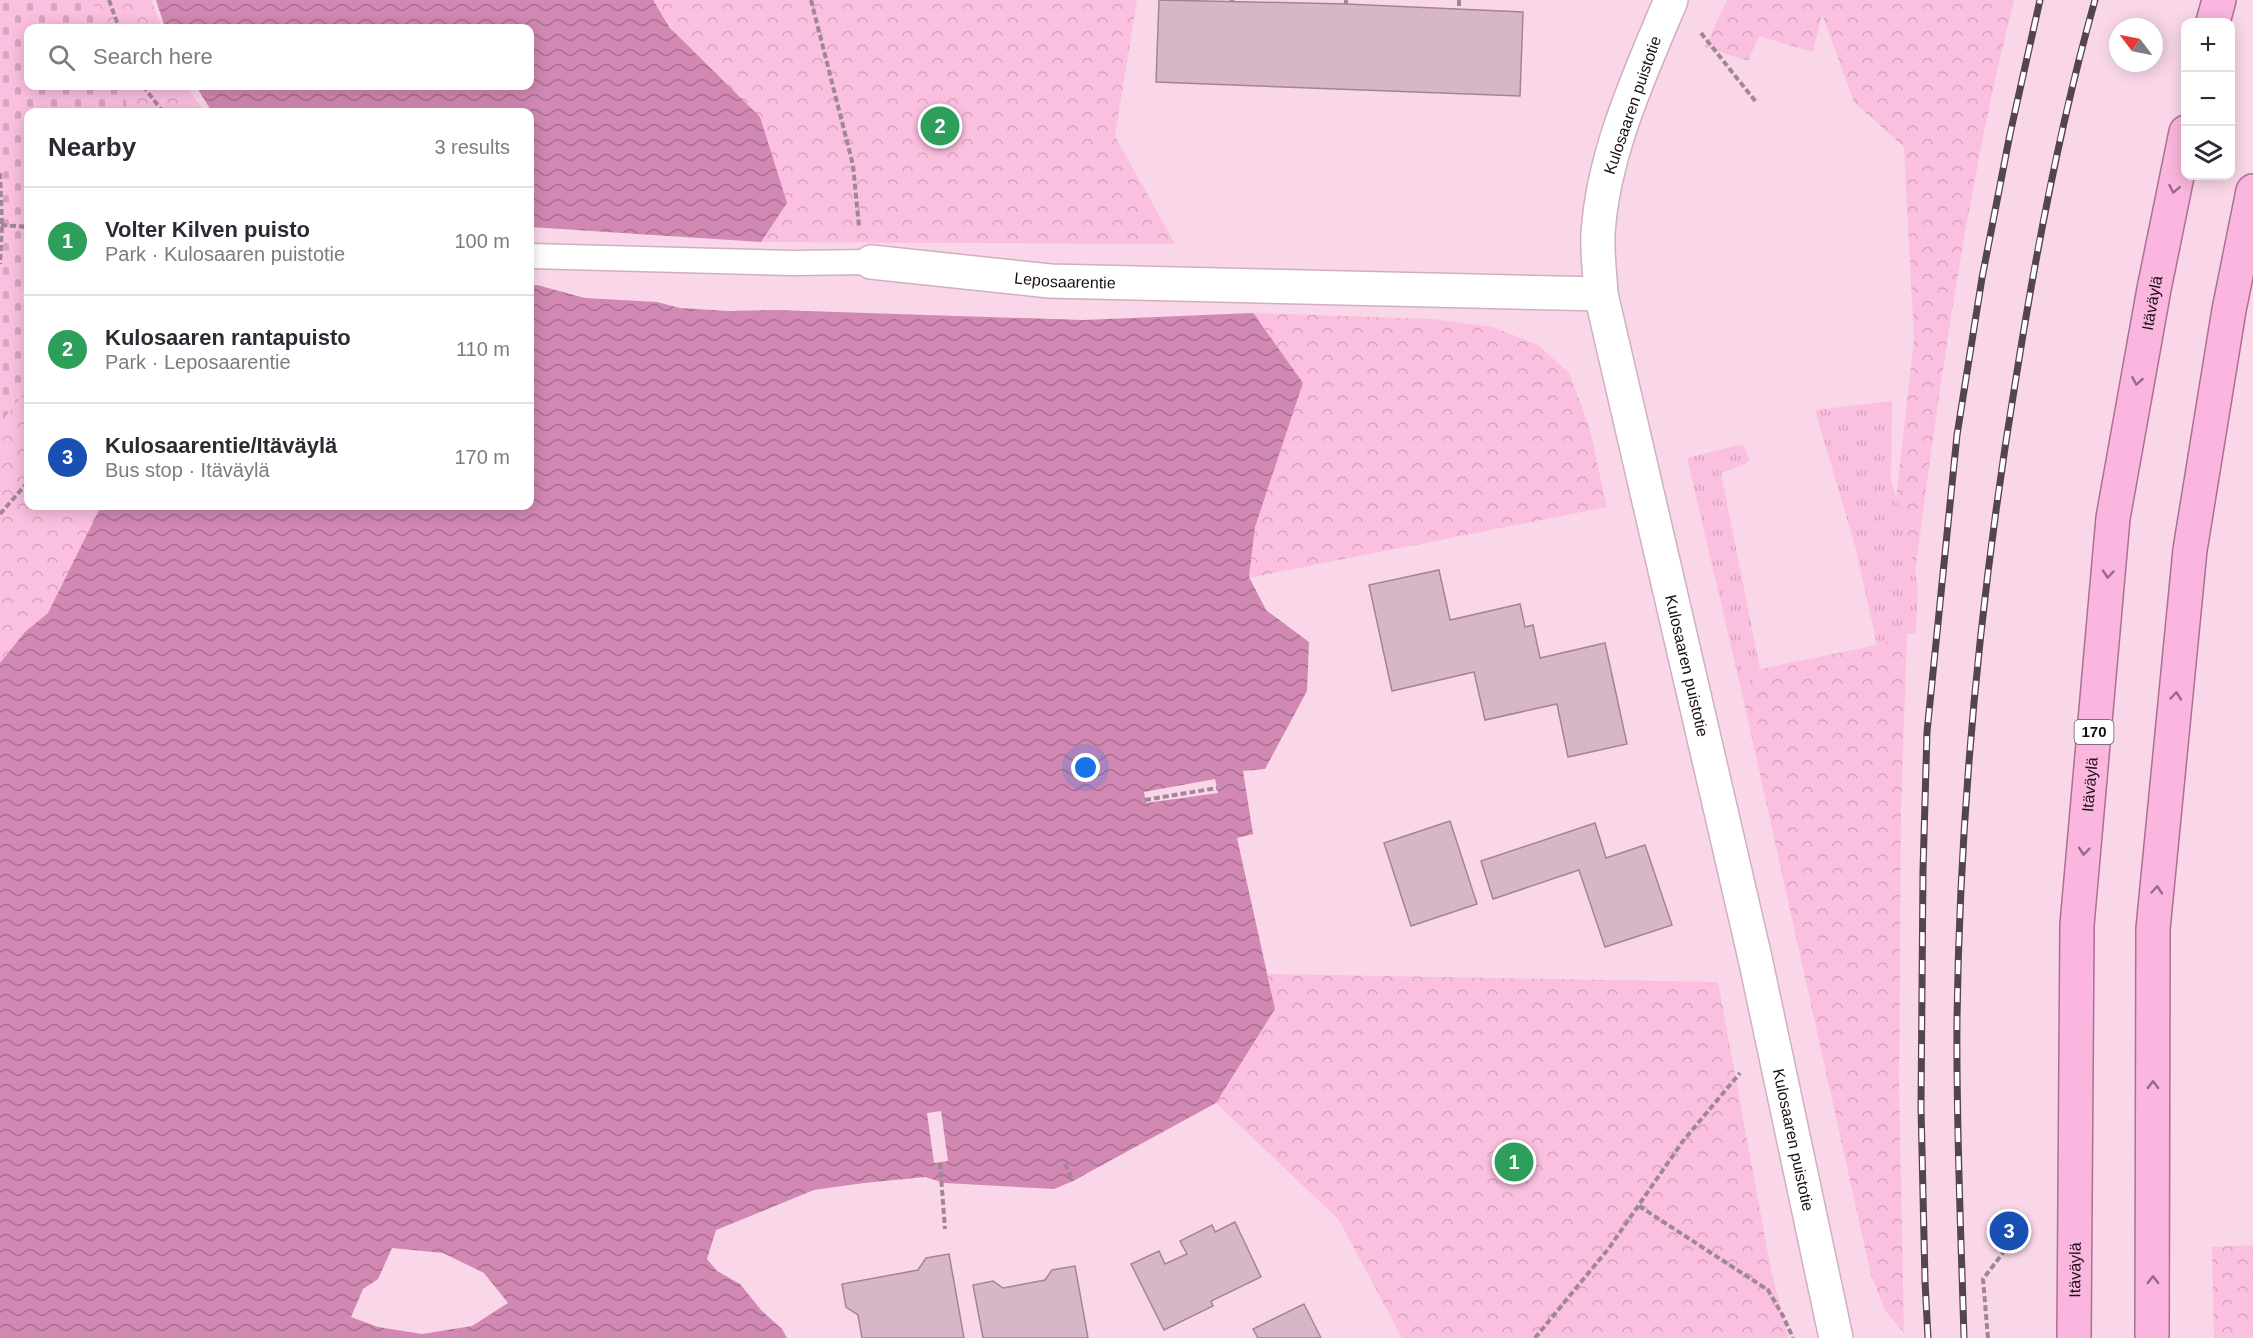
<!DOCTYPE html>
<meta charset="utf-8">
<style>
body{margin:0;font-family:Arial,sans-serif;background:#f7f7f7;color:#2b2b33}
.controls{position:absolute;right:18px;top:18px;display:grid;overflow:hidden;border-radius:12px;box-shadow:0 3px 15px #0003}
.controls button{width:54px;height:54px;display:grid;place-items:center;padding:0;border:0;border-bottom:2px solid #e1e1e2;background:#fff;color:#2b2b33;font:30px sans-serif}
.compass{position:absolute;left:2109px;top:18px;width:54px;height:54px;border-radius:50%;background:#fff;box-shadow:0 3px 15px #0003;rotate:302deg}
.you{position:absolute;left:1086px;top:768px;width:21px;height:21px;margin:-15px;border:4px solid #fff;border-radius:50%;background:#1a73e8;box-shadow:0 0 0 9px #1a73e833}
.badge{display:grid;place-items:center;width:39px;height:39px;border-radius:50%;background:#b45309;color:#fff;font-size:20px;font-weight:700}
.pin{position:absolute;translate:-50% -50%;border:3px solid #fff;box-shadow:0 2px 6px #0006}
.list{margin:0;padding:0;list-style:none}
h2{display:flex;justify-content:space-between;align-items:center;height:78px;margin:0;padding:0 24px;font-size:26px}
h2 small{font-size:20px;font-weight:400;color:#7c7c81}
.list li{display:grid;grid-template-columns:39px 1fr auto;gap:18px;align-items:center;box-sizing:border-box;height:108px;padding:0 24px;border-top:2px solid #e1e1e2}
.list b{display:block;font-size:22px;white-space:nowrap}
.list p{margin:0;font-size:20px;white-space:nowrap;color:#7c7c81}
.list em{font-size:20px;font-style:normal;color:#7c7c81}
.icon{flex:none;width:33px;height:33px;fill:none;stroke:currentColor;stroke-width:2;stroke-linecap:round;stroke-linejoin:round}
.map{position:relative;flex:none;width:2253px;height:1338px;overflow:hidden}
.search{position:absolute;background:#fff;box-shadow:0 3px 15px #0003;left:24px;top:24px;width:510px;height:66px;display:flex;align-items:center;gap:15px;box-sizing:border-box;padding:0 21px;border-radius:12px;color:#7c7c81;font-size:22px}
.panel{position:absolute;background:#fff;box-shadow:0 3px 15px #0003;left:24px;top:108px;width:510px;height:402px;border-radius:12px}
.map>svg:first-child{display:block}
.grass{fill:url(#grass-tufts)}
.forest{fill:url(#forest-crowns)}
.cemetery{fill:url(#cemetery-stones)}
.water{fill:url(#water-waves);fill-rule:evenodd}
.pier{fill:#f9d7e9}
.building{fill:#d7b6c8;stroke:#a38495;stroke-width:1.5}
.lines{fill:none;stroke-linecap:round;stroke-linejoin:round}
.service-casing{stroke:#d0afc1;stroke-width:27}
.minor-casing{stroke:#d0afc1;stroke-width:36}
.tertiary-casing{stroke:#d0afc1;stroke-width:36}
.trunk-casing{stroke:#ab7092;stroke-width:36}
.path{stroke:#a08794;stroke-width:4;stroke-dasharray:6 3;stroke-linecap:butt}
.service{stroke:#fff;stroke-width:24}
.minor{stroke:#fff;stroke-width:33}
.tertiary{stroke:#fff;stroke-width:33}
.trunk{stroke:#fab6de;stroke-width:33}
.rail-casing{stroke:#55434d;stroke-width:7}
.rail{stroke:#fff;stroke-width:4.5;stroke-dasharray:14;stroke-linecap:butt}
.oneway{stroke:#966b84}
.labels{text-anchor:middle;stroke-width:5;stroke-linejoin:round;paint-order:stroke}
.shield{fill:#fff;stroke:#5f575c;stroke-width:1.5}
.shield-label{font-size:15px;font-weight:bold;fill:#1b0f16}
.street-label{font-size:16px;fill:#1b0f16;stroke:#fff}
</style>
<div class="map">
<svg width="2253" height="1338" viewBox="0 0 2253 1338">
<defs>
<pattern id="grass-tufts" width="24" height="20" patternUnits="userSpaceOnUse" patternTransform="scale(1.5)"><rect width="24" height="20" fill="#fbbfe0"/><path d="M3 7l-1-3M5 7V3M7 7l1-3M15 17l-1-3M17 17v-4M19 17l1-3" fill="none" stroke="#d7a3bf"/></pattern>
<pattern id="forest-crowns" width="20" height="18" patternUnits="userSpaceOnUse" patternTransform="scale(1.5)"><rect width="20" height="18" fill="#fbbfe0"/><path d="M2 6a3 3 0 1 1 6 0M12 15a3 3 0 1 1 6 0" fill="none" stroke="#d7a3bf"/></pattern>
<pattern id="cemetery-stones" width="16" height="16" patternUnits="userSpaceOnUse" patternTransform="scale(1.5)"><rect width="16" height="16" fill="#fbbfe0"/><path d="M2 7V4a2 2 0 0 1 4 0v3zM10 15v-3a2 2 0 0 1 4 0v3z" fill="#d7a3bf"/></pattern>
<pattern id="water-waves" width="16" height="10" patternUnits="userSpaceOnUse" patternTransform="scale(1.5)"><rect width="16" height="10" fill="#d188b2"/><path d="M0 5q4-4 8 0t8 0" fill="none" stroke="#a96e90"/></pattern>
</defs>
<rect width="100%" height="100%" fill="#f9d7e9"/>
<g class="grass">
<path d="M1892,401L1891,481L1907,532L1918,588L1916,633L1907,634L1877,645L1855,546L1815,410Z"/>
<path d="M1739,445L1744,446L1749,460L1745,464L1721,473L1760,669L1741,689L1687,458Z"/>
</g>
<g class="forest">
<path d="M92,0H151L162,28H103Z"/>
<path d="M653,0H1137L1115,136L1175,244L761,242L787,203Z"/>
<path d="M1727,0H2014C1967,188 1940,380 1915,573L1907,532L1896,499L1914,340L1904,147L1854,102L1822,14L1813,52L1759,36L1748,61L1705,47Z"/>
<path d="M123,86H187L204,112H128Z"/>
<path d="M1253,313L1432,319L1493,327L1538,345L1569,373L1589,426L1607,507L1249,578L1255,527L1303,384Z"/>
<path d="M28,387V506H101L48,613L25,632L0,663V424Z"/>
<path d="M1907,634L1901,811L1899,1086L1904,1333L1885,1310L1871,1275L1741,689L1760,669L1877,645Z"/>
<path d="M1268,974L1718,982L1771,1270L1788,1338H1402L1339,1220L1216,1103L1275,1009Z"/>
<path d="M2253,1245V1338H2214L2212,1247Z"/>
</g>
<path class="cemetery" d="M0,0H92L103,28H28V86H123L128,112H28V290L22,291L28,330V387L0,424Z"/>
<g class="water">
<path d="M156,0H653L670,28L760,117L787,203L761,242L530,227V112H212L196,86H530V28H165Z"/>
<path d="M530,285H537L585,298L657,302L680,308L728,311L776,310L1083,320L1253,313L1303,383L1255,527L1249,577L1266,610L1309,642L1307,691L1265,769L1243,771L1253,834L1237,838L1275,1009L1216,1103L1073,1181L1054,1189L945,1183L925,1177L864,1183L814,1190L716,1230L707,1259L717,1271L740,1284L761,1310L782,1329L787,1338H0V663L25,632L48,613L101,506H530ZM392,1248L443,1253L484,1273L508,1303L472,1326L422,1334L378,1327L351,1317L363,1289L378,1279Z"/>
</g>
<g class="pier">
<path d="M1215,779L1218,793L1146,803L1144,792Z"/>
<path d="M941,1111L948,1161L934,1163L927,1113Z"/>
</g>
<g class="building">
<path d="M1159,0L1346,4L1523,12L1520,96L1156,82Z"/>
<path d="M1439,570L1450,620L1520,604L1525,627L1533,625L1540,658L1605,643L1627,744L1568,757L1557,704L1485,720L1474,672L1392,691L1369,585Z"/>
<path d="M1450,821L1477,904L1411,926L1384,843Z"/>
<path d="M1595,823L1606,858L1645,845L1672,925L1605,947L1579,870L1493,899L1481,861Z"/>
<path d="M1235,1222L1261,1277L1211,1301L1213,1306L1164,1330L1131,1264L1159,1251L1165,1264L1187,1254L1180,1241L1212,1225L1215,1232Z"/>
<path d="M949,1254L964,1338H862L858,1315L846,1307L842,1284L918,1270L926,1258Z"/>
<path d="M1075,1266L1088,1338H983L973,1285L993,1281L1003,1288L1045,1280L1052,1270Z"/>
<path d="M1304,1304L1321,1338H1258L1253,1329Z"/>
</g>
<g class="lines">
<defs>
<path id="service" d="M530,256L792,263L871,262"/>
<g id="minor">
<path id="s1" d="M871,262L1050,281L1601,294"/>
</g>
<g id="tertiary">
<path id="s2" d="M1671,0C1640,74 1603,153 1598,234C1597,254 1600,274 1601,294L1755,958L1836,1338"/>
</g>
<g id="trunk">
<path d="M2213,22L2219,0"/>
<path id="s3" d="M2074,1338L2077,925L2113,518L2154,289L2186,132"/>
<path d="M2152,1338L2153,929L2190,550L2229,310L2253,191"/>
</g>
</defs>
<use href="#service" class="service-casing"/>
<use href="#minor" class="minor-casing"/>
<use href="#tertiary" class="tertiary-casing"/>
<use href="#trunk" class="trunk-casing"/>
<g class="path">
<path d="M109,0L119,28"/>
<path d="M811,0L853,165L859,227"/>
<path d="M1459,0V10"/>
<path d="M1232,1V0"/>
<path d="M1346,4V0"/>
<path d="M1701,33L1756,102"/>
<path d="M143,86L163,112"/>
<path d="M0,173L2,225L0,264"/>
<path d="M1,225L28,227"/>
<path d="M0,514L28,482"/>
<path d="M1145,800L1217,788"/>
<path d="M940,1163L945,1229"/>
<path d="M1065,1164L1073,1181"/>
<path d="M1639,1206L1768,1290L1783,1316L1793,1338"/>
<path d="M1535,1338L1609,1248L1683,1141L1740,1073"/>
<path d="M1988,1338L1983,1279L2009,1245"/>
</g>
<use href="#service" class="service"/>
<use href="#minor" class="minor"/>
<use href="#tertiary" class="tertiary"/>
<use href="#trunk" class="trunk"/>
<defs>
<g id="rail">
<path d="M1928,1338L1925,1281L1921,1107L1923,871L1927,732L1957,435L1982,278L2010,134L2040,0"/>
<path d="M1964,1338C1961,1232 1956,1125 1957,1019C1960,804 1981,590 2016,378C2036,251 2060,124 2095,0"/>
</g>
</defs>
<use href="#rail" class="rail-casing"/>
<use href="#rail" class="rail"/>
</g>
<defs><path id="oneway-chevron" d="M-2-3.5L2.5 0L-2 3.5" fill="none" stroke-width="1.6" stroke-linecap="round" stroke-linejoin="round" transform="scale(1.5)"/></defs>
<g class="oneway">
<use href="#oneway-chevron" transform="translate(2174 189) rotate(101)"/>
<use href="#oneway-chevron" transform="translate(2137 381) rotate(100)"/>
<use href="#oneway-chevron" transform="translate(2108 574) rotate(95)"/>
<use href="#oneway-chevron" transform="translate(2176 696) rotate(-85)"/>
<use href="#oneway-chevron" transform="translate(2084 851) rotate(95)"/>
<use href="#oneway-chevron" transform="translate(2157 890) rotate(-85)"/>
<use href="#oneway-chevron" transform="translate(2153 1085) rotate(-90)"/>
<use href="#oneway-chevron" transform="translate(2153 1280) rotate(-90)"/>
</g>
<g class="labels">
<rect class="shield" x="2074.5" y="720" width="39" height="24" rx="4.5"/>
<g class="shield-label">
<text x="2094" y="737">170</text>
</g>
<g class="street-label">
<text transform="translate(1632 105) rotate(-71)" y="6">Kulosaaren puistotie</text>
<text dy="6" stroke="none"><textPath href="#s1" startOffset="195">Leposaarentie</textPath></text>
<text dy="6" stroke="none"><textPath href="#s3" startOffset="1040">Itäväylä</textPath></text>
<text dy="6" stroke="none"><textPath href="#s2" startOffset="688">Kulosaaren puistotie</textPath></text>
<text dy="6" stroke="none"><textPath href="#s3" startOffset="554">Itäväylä</textPath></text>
<text dy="6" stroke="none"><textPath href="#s2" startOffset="1174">Kulosaaren puistotie</textPath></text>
<text dy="6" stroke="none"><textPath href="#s3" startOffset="68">Itäväylä</textPath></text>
</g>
</g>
</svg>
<div class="controls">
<button>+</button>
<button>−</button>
<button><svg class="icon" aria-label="layers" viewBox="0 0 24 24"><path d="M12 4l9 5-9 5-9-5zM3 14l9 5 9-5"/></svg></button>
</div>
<svg class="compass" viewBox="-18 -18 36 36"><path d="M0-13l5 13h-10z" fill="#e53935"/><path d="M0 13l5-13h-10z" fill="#7c7c81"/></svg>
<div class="you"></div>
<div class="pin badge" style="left:1514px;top:1162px;background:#2e9e5b">1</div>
<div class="pin badge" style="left:940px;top:126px;background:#2e9e5b">2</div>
<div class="pin badge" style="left:2009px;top:1231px;background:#1a4fb4">3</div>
<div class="search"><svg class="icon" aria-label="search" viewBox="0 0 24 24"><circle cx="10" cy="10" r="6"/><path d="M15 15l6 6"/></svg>Search here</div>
<section class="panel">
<h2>Nearby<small>3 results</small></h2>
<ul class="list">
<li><span class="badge" style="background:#2e9e5b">1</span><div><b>Volter Kilven puisto</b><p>Park · Kulosaaren puistotie</p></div><em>100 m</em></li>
<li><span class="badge" style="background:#2e9e5b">2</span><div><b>Kulosaaren rantapuisto</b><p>Park · Leposaarentie</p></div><em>110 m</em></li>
<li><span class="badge" style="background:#1a4fb4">3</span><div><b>Kulosaarentie/Itäväylä</b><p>Bus stop · Itäväylä</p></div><em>170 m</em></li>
</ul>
</section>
</div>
